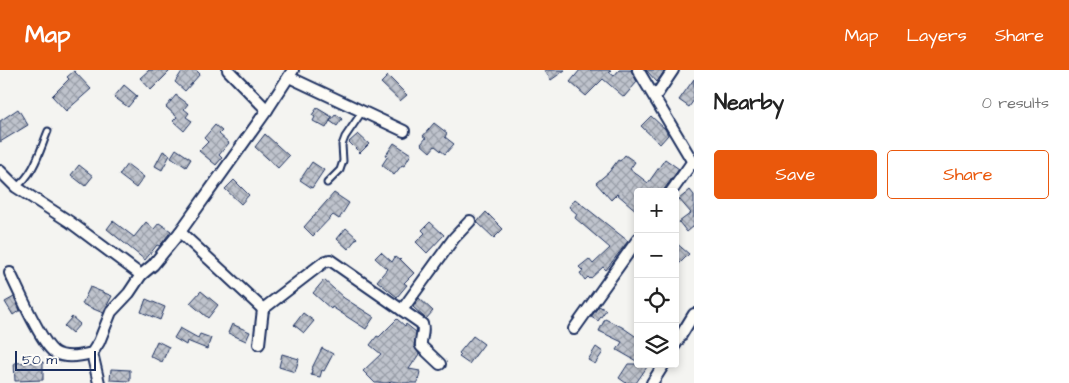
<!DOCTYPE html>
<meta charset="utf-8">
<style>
body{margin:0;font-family:"Architects Daughter",sans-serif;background:#f2f2f2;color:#222}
.controls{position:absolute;right:15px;bottom:15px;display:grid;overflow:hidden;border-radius:5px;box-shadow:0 2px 8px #0003}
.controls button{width:45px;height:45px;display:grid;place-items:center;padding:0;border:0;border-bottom:1px solid #e0e0e0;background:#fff;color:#222;font:25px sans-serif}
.scale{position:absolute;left:15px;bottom:12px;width:81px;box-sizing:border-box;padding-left:5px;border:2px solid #1b2f5e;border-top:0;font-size:14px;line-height:18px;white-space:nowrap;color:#1b2f5e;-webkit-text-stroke:4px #fdfcf7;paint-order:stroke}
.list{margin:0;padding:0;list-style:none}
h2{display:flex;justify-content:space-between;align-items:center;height:65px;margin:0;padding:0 20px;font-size:21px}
h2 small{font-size:16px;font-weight:400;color:#767676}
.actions{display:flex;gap:10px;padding:15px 20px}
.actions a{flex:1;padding:11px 0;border:1px solid #ea580c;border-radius:5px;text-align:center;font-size:18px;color:#ea580c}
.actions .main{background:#ea580c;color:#fff}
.icon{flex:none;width:28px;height:28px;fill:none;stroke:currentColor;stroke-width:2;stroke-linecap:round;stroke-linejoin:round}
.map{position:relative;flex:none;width:694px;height:313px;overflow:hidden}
header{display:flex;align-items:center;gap:30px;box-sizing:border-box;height:70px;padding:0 25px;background:#ea580c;color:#fff}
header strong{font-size:24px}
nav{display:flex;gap:28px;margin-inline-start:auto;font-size:18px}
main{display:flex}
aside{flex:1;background:#fff}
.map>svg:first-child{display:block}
.building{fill:url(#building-cross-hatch);stroke:#1b2f5e}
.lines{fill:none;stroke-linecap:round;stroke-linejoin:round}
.lane-casing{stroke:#1b2f5e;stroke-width:9}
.street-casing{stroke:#1b2f5e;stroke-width:14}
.lane{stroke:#fdfcf7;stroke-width:5}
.street{stroke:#fdfcf7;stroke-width:10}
</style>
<header>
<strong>Map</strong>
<nav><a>Map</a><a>Layers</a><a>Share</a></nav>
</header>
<main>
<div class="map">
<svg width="694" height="313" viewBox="0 0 694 313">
<defs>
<pattern id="building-cross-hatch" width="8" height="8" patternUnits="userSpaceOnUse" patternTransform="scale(1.25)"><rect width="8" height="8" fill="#bfc3cc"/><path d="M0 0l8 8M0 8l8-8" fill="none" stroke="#9a9fa9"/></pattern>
</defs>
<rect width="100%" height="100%" fill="#f4f4f1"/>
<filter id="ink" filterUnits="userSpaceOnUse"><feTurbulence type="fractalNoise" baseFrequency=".02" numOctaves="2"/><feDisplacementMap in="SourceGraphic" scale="10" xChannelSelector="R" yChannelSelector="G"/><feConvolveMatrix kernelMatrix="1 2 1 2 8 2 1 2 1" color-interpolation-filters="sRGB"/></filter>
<g filter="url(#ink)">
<g class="building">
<path d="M149,0H171L151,20L140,8Z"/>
<path d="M183,0H196L200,4L185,21L175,12Z"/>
<path d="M544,0H565L551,10Z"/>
<path d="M580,0H611L609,2L614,6L619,0H631L637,12L624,27L603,9L586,26L570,12Z"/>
<path d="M646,0H665L657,12Z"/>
<path d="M74,1L91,19L66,41L52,26L69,9L67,7Z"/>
<path d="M388,6L407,25L400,31L381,13Z"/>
<path d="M694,9V30L689,37L679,30Z"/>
<path d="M124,15L137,26L128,37L114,27Z"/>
<path d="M176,25L188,34L184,39L189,43L186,47L192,51L184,61L173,51L177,47L166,37Z"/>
<path d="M317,38L332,47L326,58L313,51L315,47L312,45Z"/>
<path d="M18,39L28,55L0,72V51Z"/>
<path d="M336,44L342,49L337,56L330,51Z"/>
<path d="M651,46L665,59L668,65L660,74L641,56Z"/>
<path d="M434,53L447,63L445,67L454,74L445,84L435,76L430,82L421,74L426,68L423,66Z"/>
<path d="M215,55L222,61L219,64L229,73L219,85L222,88L216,95L199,81L208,72L204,68Z"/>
<path d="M265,64L289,86L278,98L255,77Z"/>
<path d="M358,64L369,74L360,83L349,72Z"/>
<path d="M394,73L411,84L404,96L402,95L394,105L382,95L388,86L386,85Z"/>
<path d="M176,79L191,89L186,97L171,87Z"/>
<path d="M163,81L170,85L162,100L155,96Z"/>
<path d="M625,85L635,92L630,99L648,113L665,89L679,99L662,122H638V142L617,124L611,130L596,113L609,102L618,90L620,91Z"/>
<path d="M312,92L324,100L312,118L300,110Z"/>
<path d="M127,94L144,107L136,118L119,105Z"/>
<path d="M79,95L93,106L85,116L71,105Z"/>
<path d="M234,110L249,125L241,134L225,119Z"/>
<path d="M690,120L694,125V156L687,162L679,152L691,143L679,129Z"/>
<path d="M334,123L349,133L339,149L333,145L313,166L304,157Z"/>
<path d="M575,129L628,171L606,200L603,197L590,209L588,207L585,210L580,203L583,201L579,197L589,189L593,194L610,178L575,148L577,144L569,137Z"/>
<path d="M486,142L503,159L494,168L477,152Z"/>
<path d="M113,151L134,167L146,152L154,159L159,153L171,161L163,172L159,176L157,175L145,190L107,159Z"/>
<path d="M430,152L444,165L427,183L416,172L425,163L422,160Z"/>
<path d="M346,158L357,168L348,179L337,169Z"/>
<path d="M675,172L689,184L675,198Z"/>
<path d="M381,182L392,192L395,187L399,190L400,189L414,203L404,213L407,215L397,227L377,211L387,199L375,188Z"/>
<path d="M324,210L344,228L374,247L366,259L332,237L331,239L313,223Z"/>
<path d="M90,217L112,226L103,243L82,234Z"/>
<path d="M201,221L218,235L208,248L190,233Z"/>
<path d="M14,227L20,240L13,245L5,232Z"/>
<path d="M419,228L433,241L426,249L413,237Z"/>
<path d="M146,229L165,237L160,250L141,242Z"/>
<path d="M599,236L606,240L598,251L591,247Z"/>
<path d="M303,243L314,251L304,263L294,255Z"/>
<path d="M72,247L80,254L72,263L64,256Z"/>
<path d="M397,249L405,256L406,254L416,262L414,276L419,284L409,299L420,301L418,313H402L391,311L389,313H375L363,301L381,284L370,275L377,266L379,267Z"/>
<path d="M605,249L622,257L638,268V292L617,280L622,272L599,261Z"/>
<path d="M232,254L250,262L246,271L228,263Z"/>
<path d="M180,258L198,268L200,264L211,268L207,279L187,271L186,275L174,268Z"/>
<path d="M473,266L484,274L469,294L459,287L461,285L459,283Z"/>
<path d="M157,271L169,277L162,292L150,286Z"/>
<path d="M596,277L603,282L595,294L588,290Z"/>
<path d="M322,278L333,284L324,301L322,300L320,307L311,305L312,300H311Z"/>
<path d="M282,284L299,289L295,302L279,297Z"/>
<path d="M43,292V310L15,311L14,293Z"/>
<path d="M628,294H649L636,313H626L619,308Z"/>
<path d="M111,299L130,300V311L110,310Z"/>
</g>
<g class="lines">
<defs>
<g id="lane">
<path d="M327,113L340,100L343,91L342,75L345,67L362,42"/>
<path d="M16,117C34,105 40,80 48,61"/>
</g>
<g id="street">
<path d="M228,0L267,40"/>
<path d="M638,0L694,94"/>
<path d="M289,7L404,61"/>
<path d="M655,27L673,0"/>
<path d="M0,101L16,117L70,152L141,205"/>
<path d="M671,122L693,91"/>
<path d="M180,162L263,239L324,192L330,190L422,254C425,262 420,268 421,276L440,294"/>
<path d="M10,203C19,221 40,271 54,282C65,289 81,286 92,283L99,272L111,242L129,223L141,205L153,195L180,162L267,40L293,0"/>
<path d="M402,240L454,168L470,151"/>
<path d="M574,259L638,169"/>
<path d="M259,274L263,239"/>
<path d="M675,275L694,244"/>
<path d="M92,283L99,313"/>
<path d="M652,313L664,294"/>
</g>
</defs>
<use href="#lane" class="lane-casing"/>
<use href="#street" class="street-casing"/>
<use href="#lane" class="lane"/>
<use href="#street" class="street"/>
</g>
</g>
</svg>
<div class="controls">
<button>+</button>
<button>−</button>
<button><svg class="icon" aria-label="locate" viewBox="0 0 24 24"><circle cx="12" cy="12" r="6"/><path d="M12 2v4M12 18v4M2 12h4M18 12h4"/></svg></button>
<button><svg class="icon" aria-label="layers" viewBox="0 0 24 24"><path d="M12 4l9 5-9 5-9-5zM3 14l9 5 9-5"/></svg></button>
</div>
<div class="scale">50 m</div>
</div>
<aside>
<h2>Nearby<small>0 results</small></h2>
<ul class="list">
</ul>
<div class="actions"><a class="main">Save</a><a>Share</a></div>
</aside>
</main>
